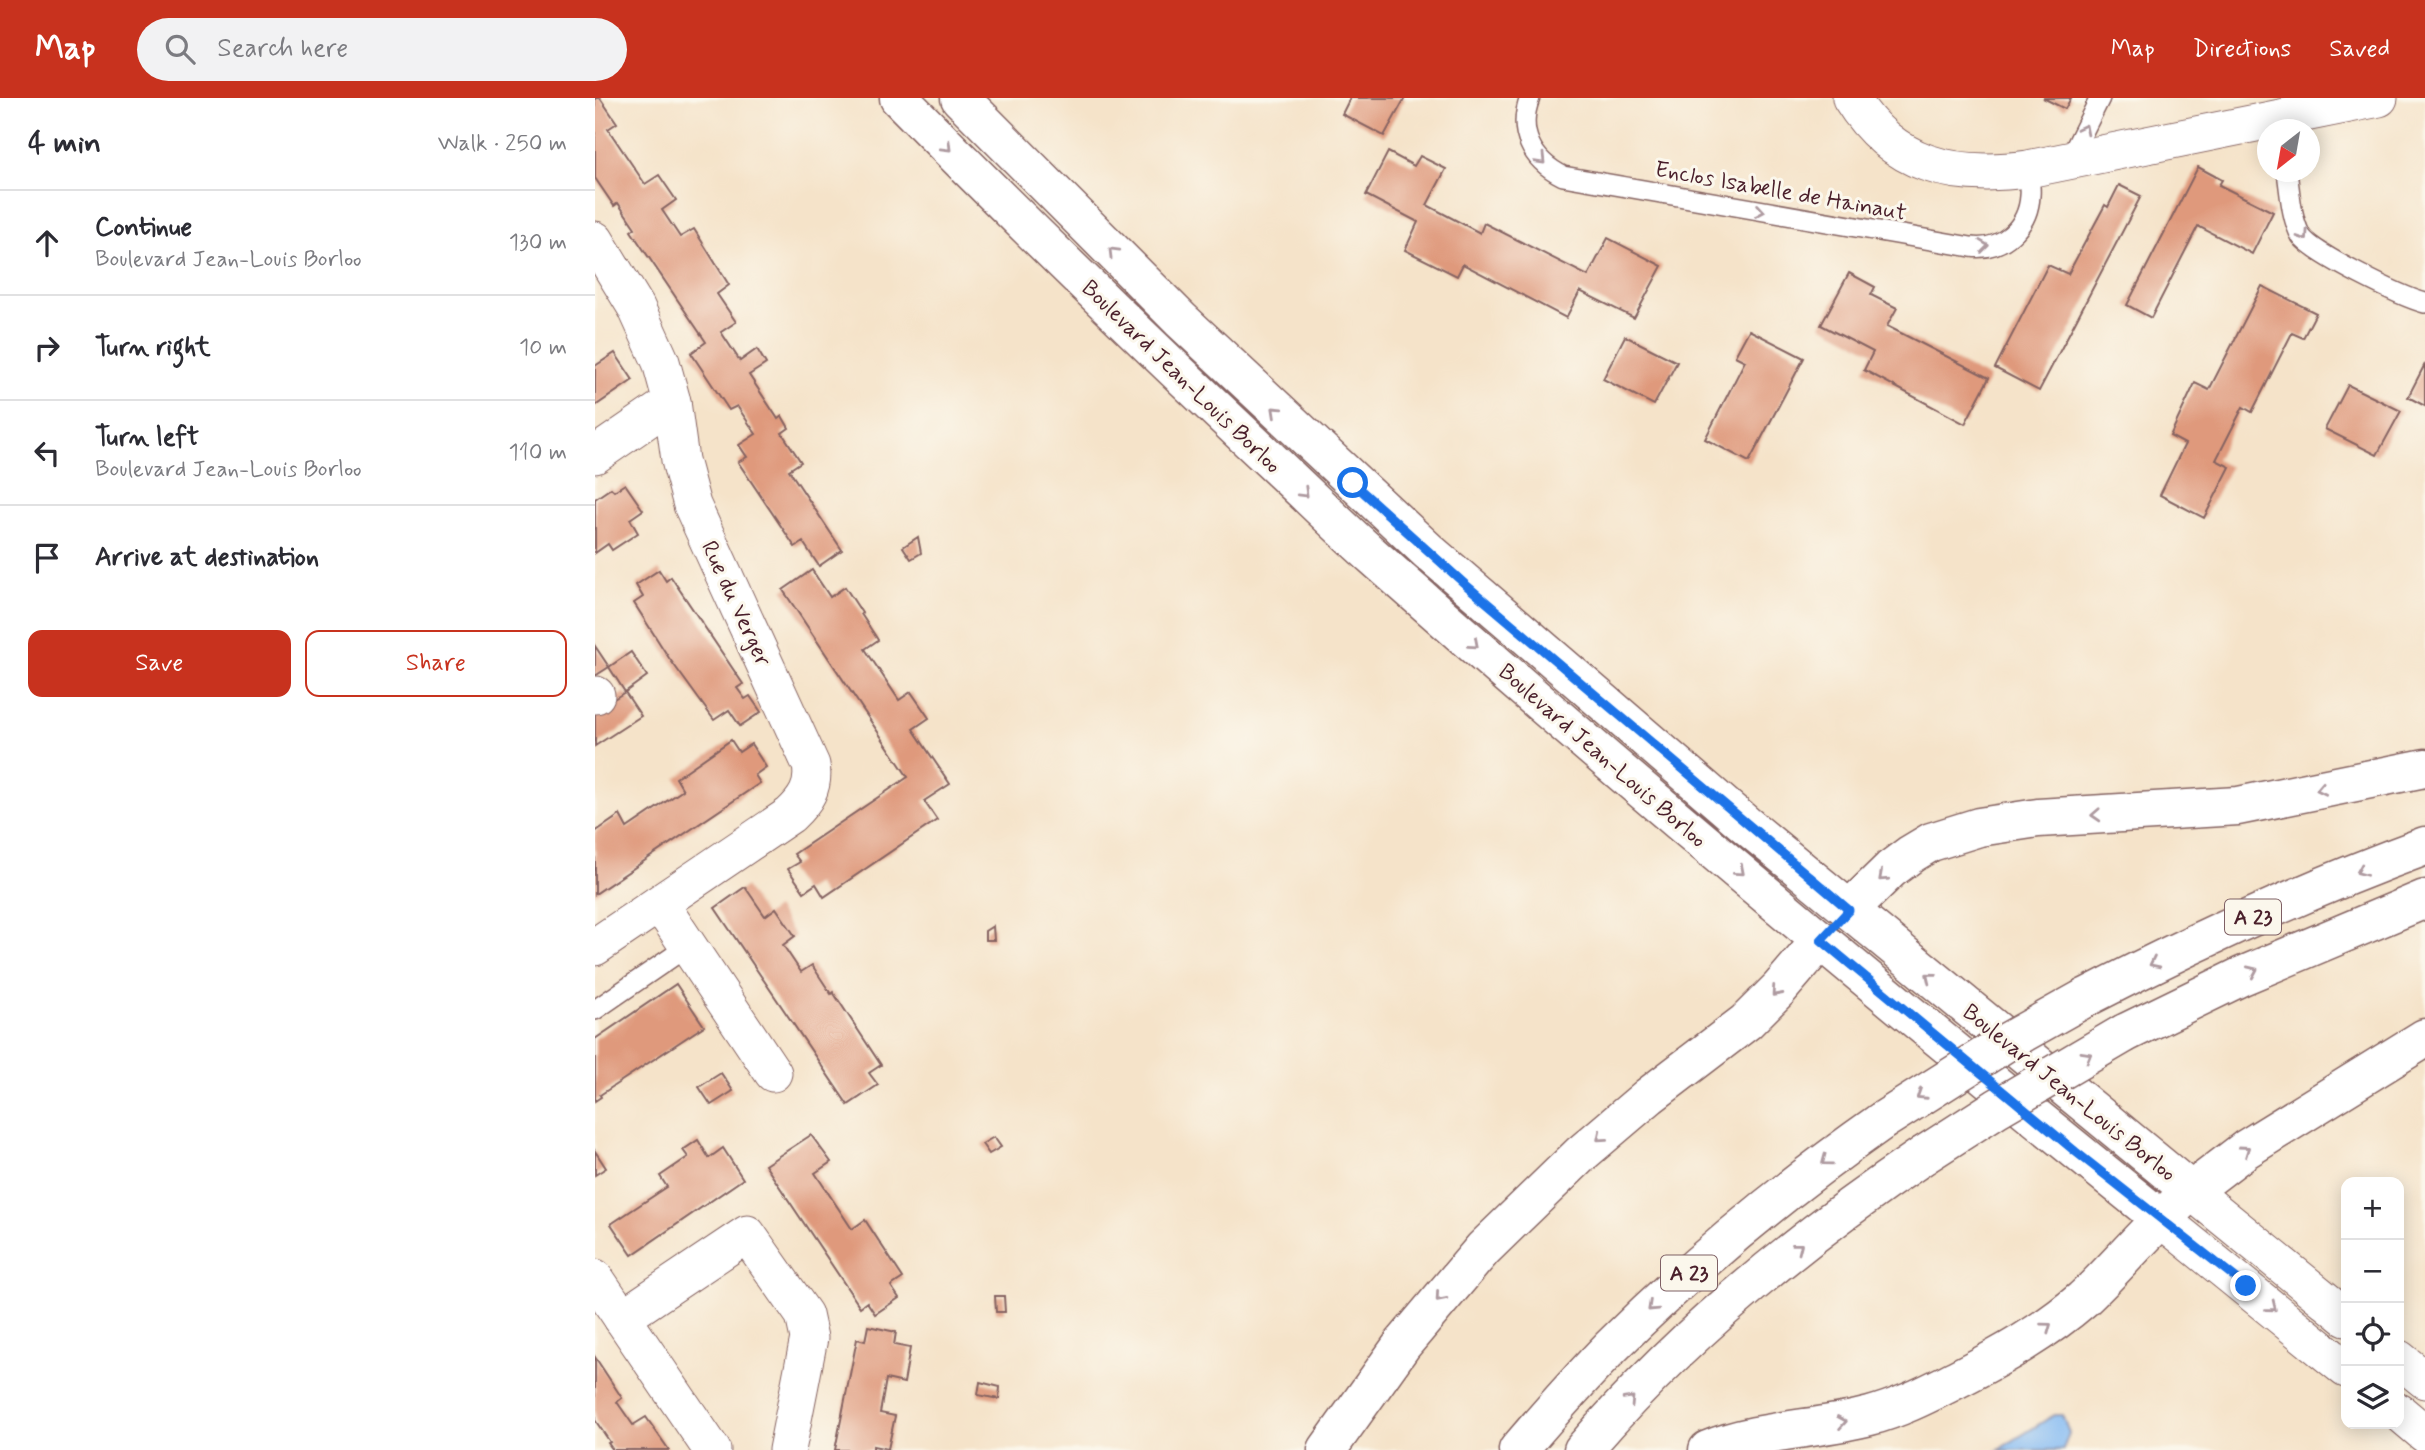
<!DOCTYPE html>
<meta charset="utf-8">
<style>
body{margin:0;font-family:Mynerve,sans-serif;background:#f2f2f3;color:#2b2b33}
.controls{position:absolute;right:21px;bottom:21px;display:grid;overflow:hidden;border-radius:14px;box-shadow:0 4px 18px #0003}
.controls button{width:63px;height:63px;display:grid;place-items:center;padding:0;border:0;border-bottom:2px solid #e1e1e2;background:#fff;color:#2b2b33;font:35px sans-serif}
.compass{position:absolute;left:1662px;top:21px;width:63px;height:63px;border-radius:50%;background:#fff;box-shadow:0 4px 18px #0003;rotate:211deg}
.stop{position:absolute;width:21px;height:21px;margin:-16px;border:5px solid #1a73e8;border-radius:50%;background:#fff}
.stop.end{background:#1a73e8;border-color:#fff;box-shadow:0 2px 7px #0008}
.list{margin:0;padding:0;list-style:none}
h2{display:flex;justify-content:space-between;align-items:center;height:91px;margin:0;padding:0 28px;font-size:30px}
h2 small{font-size:23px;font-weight:400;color:#7c7c81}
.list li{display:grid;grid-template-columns:46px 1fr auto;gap:21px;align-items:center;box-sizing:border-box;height:105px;padding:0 28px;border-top:2px solid #e1e1e2}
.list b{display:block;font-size:26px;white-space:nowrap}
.list p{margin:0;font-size:23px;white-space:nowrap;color:#7c7c81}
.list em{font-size:23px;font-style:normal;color:#7c7c81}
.actions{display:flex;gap:14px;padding:21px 28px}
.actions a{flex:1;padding:16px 0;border:2px solid #c8321e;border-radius:14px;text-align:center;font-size:24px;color:#c8321e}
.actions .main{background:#c8321e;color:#fff}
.icon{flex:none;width:38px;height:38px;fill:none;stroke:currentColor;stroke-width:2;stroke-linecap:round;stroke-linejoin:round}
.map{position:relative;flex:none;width:1830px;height:1352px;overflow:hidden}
header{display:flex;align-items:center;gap:42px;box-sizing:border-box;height:98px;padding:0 35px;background:#c8321e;color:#fff}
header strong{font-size:33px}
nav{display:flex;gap:38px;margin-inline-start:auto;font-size:24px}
.search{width:490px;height:63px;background:#f2f2f3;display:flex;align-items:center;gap:18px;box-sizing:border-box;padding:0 24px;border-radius:38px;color:#7c7c81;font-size:26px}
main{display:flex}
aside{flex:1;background:#fff}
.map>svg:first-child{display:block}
.water{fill:#83baf3;stroke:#666c8f;stroke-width:2}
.building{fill:#df997b}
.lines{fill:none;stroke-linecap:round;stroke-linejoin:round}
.service-casing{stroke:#866462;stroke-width:22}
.minor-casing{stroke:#866462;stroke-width:39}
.secondary-casing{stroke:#866462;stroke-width:41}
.motorway-casing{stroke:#866462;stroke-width:41}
.service{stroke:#fff;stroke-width:19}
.minor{stroke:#fff;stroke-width:37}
.secondary{stroke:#fff;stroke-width:38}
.motorway{stroke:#fff;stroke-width:38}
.motorway-bridge-casing{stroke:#866462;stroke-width:41;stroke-linecap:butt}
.motorway-bridge{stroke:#fff;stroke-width:38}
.oneway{stroke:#ae9aa0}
.route{stroke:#1a73e8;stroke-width:9}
.labels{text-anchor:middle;stroke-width:6;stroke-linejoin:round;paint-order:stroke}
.shield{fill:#fbf7ec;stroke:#7f6065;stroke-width:2}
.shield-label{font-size:21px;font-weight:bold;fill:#4a1f2b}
.street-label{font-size:23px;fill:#4a1f2b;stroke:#fbf7ec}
</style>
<header>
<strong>Map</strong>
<div class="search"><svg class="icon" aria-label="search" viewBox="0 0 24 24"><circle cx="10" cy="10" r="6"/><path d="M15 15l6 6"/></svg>Search here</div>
<nav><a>Map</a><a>Directions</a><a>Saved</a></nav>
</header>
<main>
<aside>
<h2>4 min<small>Walk · 250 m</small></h2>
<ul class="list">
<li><svg class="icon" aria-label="ahead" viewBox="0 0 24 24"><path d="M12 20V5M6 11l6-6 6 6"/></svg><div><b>Continue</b><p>Boulevard Jean-Louis Borloo</p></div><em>130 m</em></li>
<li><svg class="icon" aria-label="right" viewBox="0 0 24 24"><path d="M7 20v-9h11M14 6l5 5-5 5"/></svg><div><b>Turn right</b></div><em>10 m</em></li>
<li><svg class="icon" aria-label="left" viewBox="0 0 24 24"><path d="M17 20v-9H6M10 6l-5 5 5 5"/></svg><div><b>Turn left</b><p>Boulevard Jean-Louis Borloo</p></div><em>110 m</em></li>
<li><svg class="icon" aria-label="arrive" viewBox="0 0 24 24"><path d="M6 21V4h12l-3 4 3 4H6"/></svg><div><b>Arrive at destination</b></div></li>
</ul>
<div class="actions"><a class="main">Save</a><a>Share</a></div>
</aside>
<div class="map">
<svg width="1830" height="1352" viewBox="0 0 1830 1352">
<rect width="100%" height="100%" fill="#fbf7ec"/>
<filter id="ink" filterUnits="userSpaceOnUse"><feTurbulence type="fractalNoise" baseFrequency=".0143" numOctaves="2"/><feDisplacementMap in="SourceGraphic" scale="14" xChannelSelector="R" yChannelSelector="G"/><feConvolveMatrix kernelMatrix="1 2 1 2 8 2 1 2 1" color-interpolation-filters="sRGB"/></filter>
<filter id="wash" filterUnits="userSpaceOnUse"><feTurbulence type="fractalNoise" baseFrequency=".00686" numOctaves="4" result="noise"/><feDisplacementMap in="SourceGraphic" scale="28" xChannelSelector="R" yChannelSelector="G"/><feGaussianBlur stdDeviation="1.57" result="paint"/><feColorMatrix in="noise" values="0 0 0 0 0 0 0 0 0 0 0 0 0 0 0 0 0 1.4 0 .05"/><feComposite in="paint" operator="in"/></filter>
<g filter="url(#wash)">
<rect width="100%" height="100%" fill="#f5e3c9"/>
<path class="water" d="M1459,1317H1467L1474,1335L1468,1352H1403Z"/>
<g id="blocks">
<g class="building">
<path d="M0,0H5L22,25L13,31L50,86L64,77L81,102L67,112L85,139L99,131L134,187L122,196L141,224L126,234L145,263L162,251L171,266L154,277L183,321L187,318L194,330L187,335L206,364L194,372L247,452L224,468L208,444L200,449L143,364L152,359L144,347L161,336L142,308L134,312L96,255L111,244L36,133L40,130L23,105L19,108L0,80Z"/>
<path d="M755,0H810L789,38L747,16Z"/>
<path d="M1448,0H1476L1470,11Z"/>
<path d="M793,54L819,68L825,58L851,71L832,107L885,135L889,125L993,178L1013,140L1067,168L1039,220L985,193L971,220L868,166L862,178L810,152L823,124L771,97Z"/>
<path d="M1603,69L1627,82L1624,87L1678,114L1657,156L1603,128L1556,220L1532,207Z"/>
<path d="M1524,87L1546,98L1444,293L1400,270L1453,167L1473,176L1510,107L1513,109Z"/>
<path d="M1254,175L1280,189L1276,197L1302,210L1292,228L1394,280L1370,326L1269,272L1278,254L1226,227Z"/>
<path d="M1667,188L1721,215L1708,240L1697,235L1657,314L1648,309L1621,362L1635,369L1609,420L1565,397L1590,346L1575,338L1600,285L1614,292Z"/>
<path d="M1154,232L1209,260L1154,364L1110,341L1150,263L1140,258Z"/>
<path d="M1030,238L1082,264L1059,307L1008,281Z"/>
<path d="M20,255L38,282L0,308V268Z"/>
<path d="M1830,266V308L1813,299Z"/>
<path d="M1753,287L1806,313L1782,357L1730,331Z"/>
<path d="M30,386L48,412L35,421L43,435L17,452L13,446L0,455V401L16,390L19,393Z"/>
<path d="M323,439L326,455L316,461L308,449Z"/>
<path d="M64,472L71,483L76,479L148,586L142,590L150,601L155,598L166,614L145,628L134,612L119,622L74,560L39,505L48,499L41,487Z"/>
<path d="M217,472L235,499L250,489L267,515L266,516L283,542L270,551L304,602L316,594L334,620L318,631L355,686L329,703L342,722L229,799L221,786L209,794L193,771L205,764L199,756L313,679L188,492Z"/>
<path d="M0,548L14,569L0,578Z"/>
<path d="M36,554L52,578L30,594L14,569Z"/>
<path d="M30,594L46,618L0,648V613Z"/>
<path d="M136,642L144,654L156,646L171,669L160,677L165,685L0,796V734L25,717L32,730L88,692L81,680Z"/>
<path d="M150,789L170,818L181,810L200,838L188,847L206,874L217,867L236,896L238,894L286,967L274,975L283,987L253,1007L120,810Z"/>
<path d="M398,828L399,842H390V833Z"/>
<path d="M81,886L109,928L5,997L6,999L0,1003V941Z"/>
<path d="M126,975L138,993L116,1007L104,989Z"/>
<path d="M216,1037L236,1064L220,1075L257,1131L270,1122L308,1180L296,1188L304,1200L280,1216L272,1204L265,1209L170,1067Z"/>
<path d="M399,1039L406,1049L394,1056L387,1046Z"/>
<path d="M103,1042L114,1060L128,1050L148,1081L37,1157L16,1126L72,1089L65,1078L93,1059L88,1052Z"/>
<path d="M0,1053L11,1070L0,1077Z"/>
<path d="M400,1198H409L410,1214H401Z"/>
<path d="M273,1228L301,1234L299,1247L315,1250L309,1285L291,1281L285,1315L300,1318L293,1351L278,1348V1352H240L262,1241L270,1243Z"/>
<path d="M0,1259L27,1300L22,1304L38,1327L51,1319L74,1352H18L13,1345L15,1344L0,1322Z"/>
<path d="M385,1284L405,1289L404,1301L383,1297Z"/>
</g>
</g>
</g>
<g filter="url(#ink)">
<use href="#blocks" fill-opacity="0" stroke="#866462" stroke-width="2"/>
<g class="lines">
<defs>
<g id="service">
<path d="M935,0C922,33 936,62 968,78L1376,149C1407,153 1433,129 1435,98C1436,89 1434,79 1433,71"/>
<path d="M1474,62L1505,0"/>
<path d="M1692,74C1695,93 1696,120 1706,138C1718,156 1807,199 1830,205"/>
<path d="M0,912L93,848"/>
</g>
<g id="minor">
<path d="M1256,0C1298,68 1357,81 1433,71L1784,0"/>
<path d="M0,142L41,209L66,264L77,304L85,362L97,407L216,667C220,689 210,703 195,717L0,849"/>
<path d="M0,357L77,304"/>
<path d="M0,597H1"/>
<path d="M65,806L178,975"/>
<path d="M1596,1093L1751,1219"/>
<path d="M1566,1121L1751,1271"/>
<path d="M0,1180L117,1352"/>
<path d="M27,1220L152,1136L209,1217L214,1240L192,1352"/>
<path d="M1804,1261L1830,1282"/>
<path d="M1804,1314L1830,1336"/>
</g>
<path id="secondary" d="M304,0C429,127 557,251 687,373C718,402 748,432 780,460C1036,687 1299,906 1566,1121L1596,1093L1150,726L833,453L586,222L365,0"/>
<g id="motorway">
<path d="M1254,812L1296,771L1316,756L1336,744L1384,729L1443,720L1643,708L1830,670"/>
<path d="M1490,900C1600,843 1713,791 1830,748"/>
<path d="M1530,935L1647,878L1830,801"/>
<path d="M1596,1093L1651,1051L1830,940"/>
<path d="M732,1352L807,1247L888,1151L987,1055L1054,998L1151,924L1184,891L1226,842"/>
<path d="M923,1352C953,1317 984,1282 1016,1249C1100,1165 1190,1091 1287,1023"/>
<path d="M988,1352C1086,1237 1204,1141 1329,1057"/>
<path d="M1113,1352C1163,1331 1223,1332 1275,1318C1306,1310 1334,1295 1362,1281C1407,1258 1450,1234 1488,1201C1515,1176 1539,1147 1566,1121"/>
</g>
</defs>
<use href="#service" class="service-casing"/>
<use href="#minor" class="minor-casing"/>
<use href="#secondary" class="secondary-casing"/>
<use href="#motorway" class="motorway-casing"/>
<use href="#service" class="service"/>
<use href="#minor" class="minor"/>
<use href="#secondary" class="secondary"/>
<use href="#motorway" class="motorway"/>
<defs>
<g id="motorway-bridge">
<path d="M1287,1023L1410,945L1490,900"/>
<path d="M1329,1057L1402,1010L1530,935"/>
</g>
</defs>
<use href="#motorway-bridge" class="motorway-bridge-casing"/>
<use href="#motorway-bridge" class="motorway-bridge"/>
</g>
<defs><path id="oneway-chevron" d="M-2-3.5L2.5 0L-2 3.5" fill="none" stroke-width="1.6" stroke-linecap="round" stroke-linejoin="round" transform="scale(1.75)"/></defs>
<g class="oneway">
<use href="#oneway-chevron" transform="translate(1489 31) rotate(-63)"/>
<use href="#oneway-chevron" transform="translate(352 49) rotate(45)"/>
<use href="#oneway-chevron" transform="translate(946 62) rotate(46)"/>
<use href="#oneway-chevron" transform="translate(1165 113) rotate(10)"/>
<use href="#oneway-chevron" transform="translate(1709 138) rotate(56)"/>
<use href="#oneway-chevron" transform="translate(1389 148) rotate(-7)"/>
<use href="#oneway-chevron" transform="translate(518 154) rotate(-135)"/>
<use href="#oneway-chevron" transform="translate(681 313) rotate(-137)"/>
<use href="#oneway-chevron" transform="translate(709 395) rotate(44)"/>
<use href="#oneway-chevron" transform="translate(879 546) rotate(41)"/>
<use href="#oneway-chevron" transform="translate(1726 691) rotate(168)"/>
<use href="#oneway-chevron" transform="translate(1501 717) rotate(177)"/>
<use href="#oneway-chevron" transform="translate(1145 773) rotate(41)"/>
<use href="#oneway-chevron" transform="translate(1766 773) rotate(157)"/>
<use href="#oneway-chevron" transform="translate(1288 779) rotate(138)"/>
<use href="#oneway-chevron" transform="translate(1559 865) rotate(154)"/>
<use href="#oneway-chevron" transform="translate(1658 873) rotate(-24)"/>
<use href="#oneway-chevron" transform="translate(1335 879) rotate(-141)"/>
<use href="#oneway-chevron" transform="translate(1181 894) rotate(132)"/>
<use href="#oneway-chevron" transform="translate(1492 958) rotate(-30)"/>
<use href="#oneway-chevron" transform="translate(1326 997) rotate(147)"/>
<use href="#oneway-chevron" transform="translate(1006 1039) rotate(140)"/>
<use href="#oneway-chevron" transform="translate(1650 1052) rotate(-35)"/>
<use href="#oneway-chevron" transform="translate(1231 1063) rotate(143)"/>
<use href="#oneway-chevron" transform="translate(1203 1149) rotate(-38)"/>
<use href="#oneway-chevron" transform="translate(845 1199) rotate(131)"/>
<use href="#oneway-chevron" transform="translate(1057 1209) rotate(137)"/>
<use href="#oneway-chevron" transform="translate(1677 1209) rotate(39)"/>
<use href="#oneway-chevron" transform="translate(1452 1229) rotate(-36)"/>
<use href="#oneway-chevron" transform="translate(1035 1302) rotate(-47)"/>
<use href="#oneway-chevron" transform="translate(1247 1324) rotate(-10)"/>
</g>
</g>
<g class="lines" filter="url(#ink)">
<path class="route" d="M758,385L871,487L1254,812L1226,842L1481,1054L1651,1188"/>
</g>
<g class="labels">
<g class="shield">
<rect x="1630" y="801.5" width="56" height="35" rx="5"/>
<rect x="1066" y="1157.5" width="56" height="35" rx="5"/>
</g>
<g class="shield-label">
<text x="1658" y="826">A 23</text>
<text x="1094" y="1182">A 23</text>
</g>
<g class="street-label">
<text transform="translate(1186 92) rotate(10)" y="8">Enclos Isabelle de Hainaut</text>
<text transform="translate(587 278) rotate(44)" y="8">Boulevard Jean-Louis Borloo</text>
<text transform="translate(142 505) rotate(65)" y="8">Rue du Verger</text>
<text transform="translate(1008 657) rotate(41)" y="8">Boulevard Jean-Louis Borloo</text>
<text transform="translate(1475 994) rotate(39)" y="8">Boulevard Jean-Louis Borloo</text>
</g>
</g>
</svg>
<div class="controls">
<button>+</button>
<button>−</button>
<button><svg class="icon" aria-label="locate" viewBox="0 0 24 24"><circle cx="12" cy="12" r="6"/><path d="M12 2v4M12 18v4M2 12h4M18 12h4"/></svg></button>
<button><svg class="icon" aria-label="layers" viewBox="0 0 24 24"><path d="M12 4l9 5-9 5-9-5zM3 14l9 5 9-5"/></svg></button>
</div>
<svg class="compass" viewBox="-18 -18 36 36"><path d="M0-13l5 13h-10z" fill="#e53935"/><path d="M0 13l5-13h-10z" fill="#7c7c81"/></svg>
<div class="stop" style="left:758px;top:385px"></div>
<div class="stop end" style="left:1651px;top:1188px"></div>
</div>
</main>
